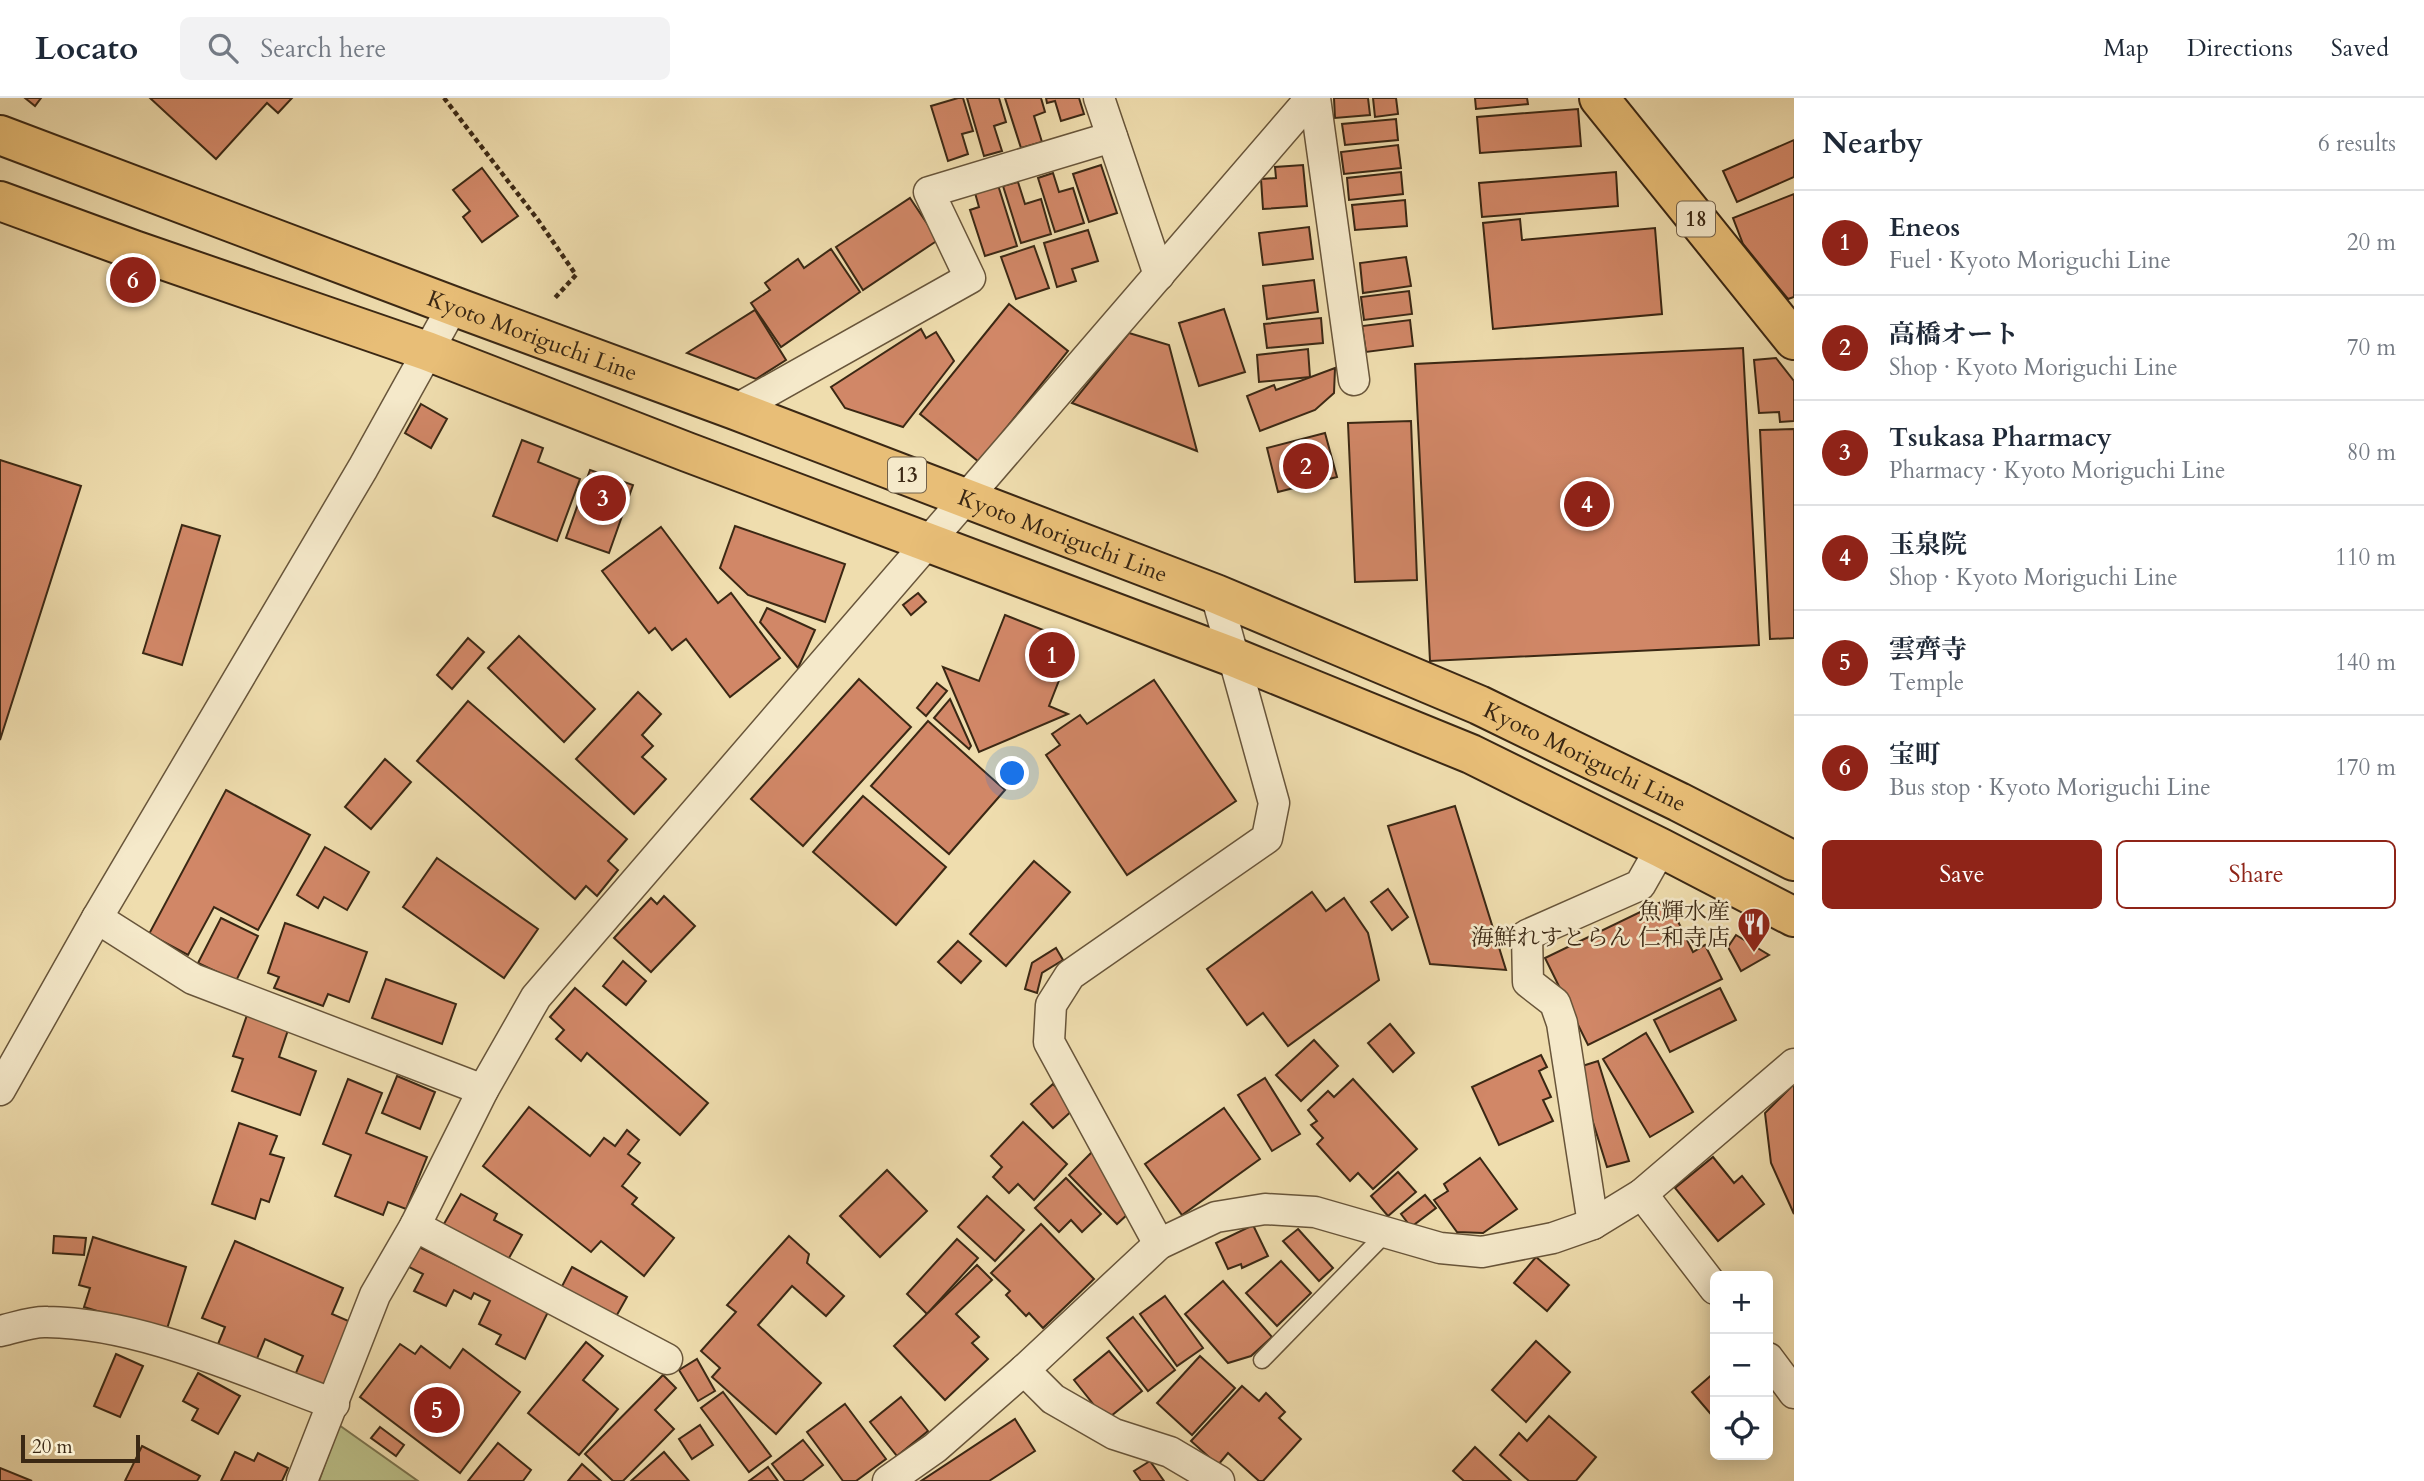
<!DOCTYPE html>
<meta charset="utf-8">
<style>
body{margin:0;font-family:Cardo,"Noto Serif JP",serif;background:#f2f2f3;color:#1f2937}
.controls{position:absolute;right:21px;bottom:21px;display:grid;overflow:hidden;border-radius:10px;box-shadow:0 4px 18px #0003}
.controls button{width:63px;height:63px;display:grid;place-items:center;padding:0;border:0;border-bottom:2px solid #e0e1e3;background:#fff;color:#1f2937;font:35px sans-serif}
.scale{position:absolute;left:21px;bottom:18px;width:119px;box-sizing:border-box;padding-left:7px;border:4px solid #3b2814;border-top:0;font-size:19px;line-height:24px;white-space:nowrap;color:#3b2814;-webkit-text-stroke:5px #f5e9ca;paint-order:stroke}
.you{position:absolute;left:1013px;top:676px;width:24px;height:24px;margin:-18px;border:5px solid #fff;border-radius:50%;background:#1a73e8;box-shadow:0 0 0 10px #1a73e833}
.badge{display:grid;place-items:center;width:46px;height:46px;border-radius:50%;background:#8f2418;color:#fff;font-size:23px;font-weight:700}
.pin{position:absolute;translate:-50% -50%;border:4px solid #fff;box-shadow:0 2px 7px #0006}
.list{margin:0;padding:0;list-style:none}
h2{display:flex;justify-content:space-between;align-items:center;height:91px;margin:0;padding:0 28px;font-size:30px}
h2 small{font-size:23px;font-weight:400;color:#747a83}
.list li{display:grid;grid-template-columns:46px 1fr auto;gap:21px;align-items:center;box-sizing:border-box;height:105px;padding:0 28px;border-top:2px solid #e0e1e3}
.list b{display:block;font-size:26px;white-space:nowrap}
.list p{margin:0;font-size:23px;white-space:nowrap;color:#747a83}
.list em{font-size:23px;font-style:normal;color:#747a83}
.actions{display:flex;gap:14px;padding:21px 28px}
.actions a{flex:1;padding:16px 0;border:2px solid #8f2418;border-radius:10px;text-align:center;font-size:24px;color:#8f2418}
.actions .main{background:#8f2418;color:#fff}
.icon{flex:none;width:38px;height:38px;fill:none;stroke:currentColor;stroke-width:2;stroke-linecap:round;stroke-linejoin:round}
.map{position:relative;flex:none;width:1794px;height:1383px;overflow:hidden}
header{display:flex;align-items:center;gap:42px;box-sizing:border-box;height:98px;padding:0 35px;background:#fff;border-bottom:2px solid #e0e1e3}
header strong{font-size:33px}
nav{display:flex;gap:38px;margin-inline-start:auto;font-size:24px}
.search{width:490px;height:63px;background:#f2f2f3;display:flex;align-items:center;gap:18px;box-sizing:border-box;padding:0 24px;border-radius:10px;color:#747a83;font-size:26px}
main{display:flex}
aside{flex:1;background:#fff}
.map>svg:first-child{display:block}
.green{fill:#bbc089;stroke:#7b744e;stroke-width:2}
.building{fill:#d18767;stroke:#3b2814;stroke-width:2}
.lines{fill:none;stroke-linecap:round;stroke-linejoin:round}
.lane-casing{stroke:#68553a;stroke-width:19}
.street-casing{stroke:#68553a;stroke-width:33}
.primary-casing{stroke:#3b2814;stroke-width:42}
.path{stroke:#3b2814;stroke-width:4.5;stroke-dasharray:5 3.5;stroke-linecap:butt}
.lane{stroke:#f5e9ca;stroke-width:16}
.street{stroke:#f5e9ca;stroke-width:30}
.primary{stroke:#e8be77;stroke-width:38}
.labels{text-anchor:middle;stroke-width:5;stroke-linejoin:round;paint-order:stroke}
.shield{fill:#f5e9ca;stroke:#73624b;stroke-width:2}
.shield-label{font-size:21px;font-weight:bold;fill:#3b2814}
.street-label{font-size:23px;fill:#3b2814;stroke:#f5e9ca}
.poi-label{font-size:23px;fill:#3b2814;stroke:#f5e9ca;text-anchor:end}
</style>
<header>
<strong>Locato</strong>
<div class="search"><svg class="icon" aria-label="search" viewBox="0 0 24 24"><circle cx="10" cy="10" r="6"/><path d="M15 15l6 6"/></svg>Search here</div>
<nav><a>Map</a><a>Directions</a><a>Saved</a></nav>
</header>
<main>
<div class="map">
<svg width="1794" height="1383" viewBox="0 0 1794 1383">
<rect width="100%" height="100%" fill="#efddae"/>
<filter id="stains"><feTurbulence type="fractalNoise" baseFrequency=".00286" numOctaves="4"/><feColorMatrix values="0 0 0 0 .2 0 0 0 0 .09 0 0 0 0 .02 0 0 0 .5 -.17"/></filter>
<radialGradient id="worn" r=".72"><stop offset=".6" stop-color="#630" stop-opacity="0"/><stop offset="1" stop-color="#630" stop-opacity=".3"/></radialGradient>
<path class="green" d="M339,1327L418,1383H319Z"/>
<g class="building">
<path d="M25,0H41L35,8Z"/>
<path d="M150,0H292L278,15L267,5L216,61Z"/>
<path d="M958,0H963L973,33L962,36L968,56L948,63L931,8Z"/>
<path d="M967,0H999L1006,24L994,28L1002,53L984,58Z"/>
<path d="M1005,0H1041L1045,14L1034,18L1042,44L1021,50Z"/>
<path d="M1046,0H1079L1084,16L1061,23L1055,3L1047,5Z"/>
<path d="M1334,0H1368L1370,17L1335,20Z"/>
<path d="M1373,0H1396L1398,16L1375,19Z"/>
<path d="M1475,0H1527L1528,6L1476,11Z"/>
<path d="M1578,11L1581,48L1480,55L1477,19Z"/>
<path d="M1396,21L1398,42L1345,47L1342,26Z"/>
<path d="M1794,42V79L1737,104L1723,73Z"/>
<path d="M1398,47L1401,70L1344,76L1341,54Z"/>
<path d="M1101,67L1117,115L1089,124L1073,76Z"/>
<path d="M1303,67L1307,108L1263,111L1261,81L1276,80L1275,69Z"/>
<path d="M482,70L518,118L482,144L463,119L470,113L453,92Z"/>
<path d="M1401,74L1403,96L1349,102L1347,80Z"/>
<path d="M1616,74L1618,108L1482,119L1479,85Z"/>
<path d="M1053,75L1059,94L1073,90L1084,125L1055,134L1038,80Z"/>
<path d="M1018,84L1025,106L1041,101L1051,136L1021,145L1003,88Z"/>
<path d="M998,87L1017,148L985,158L970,112L979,109L975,95Z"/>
<path d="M1794,96V199L1788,201L1743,146L1733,120Z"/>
<path d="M910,100L938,142L863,192L836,149Z"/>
<path d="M1405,102L1407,128L1355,132L1352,107Z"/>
<path d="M1520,121L1522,142L1655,130L1662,216L1493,231L1483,125Z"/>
<path d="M1309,129L1313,161L1263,167L1259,135Z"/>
<path d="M1088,132L1098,163L1072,171L1076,183L1057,189L1044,145Z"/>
<path d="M1034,148L1049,190L1016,201L1001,159Z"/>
<path d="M831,151L860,194L781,249L751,205L770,192L765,185L798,161L804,170Z"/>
<path d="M1406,159L1411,188L1363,195L1360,165Z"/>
<path d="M1314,182L1318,214L1267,221L1263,188Z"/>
<path d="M1409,193L1412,216L1364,222L1361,199Z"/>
<path d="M1009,206L1068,253L979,364L920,316Z"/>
<path d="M1224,211L1245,274L1199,288L1179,225Z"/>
<path d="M755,212L786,262L756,281L687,255Z"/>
<path d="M1321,220L1323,245L1267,250L1264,226Z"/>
<path d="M1410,222L1413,248L1366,254L1362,228Z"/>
<path d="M921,231L926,240L936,234L954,263L903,329L845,310L831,289Z"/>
<path d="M1129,235L1169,247L1197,353L1072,305Z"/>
<path d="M1743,250L1759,547L1430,563L1415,266Z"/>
<path d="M1308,251L1310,279L1259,284L1257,257Z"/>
<path d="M1776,260L1794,283V323L1780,324L1779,314L1759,315L1754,262Z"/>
<path d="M1335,270L1334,295L1315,312L1260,333L1247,298L1274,287L1276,292Z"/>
<path d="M421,306L447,321L431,350L405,335Z"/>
<path d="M1411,323L1417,482L1355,484L1348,325Z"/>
<path d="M1794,331V540L1770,541L1760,332Z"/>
<path d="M1325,335L1337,379L1278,394L1267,350Z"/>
<path d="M522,342L543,350L538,364L580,381L557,443L493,418Z"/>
<path d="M0,362L81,388L0,642Z"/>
<path d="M590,372L633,387L609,455L566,440Z"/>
<path d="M182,427L220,438L182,567L143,555Z"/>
<path d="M735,428L845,466L825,524L748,497L720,470Z"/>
<path d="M661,429L718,505L731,495L780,560L730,599L686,541L672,552L655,530L649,535L602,473Z"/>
<path d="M918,495L926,504L911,517L903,507Z"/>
<path d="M767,510L815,532L798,570L760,524Z"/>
<path d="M1005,517L1074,544L1049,608L1068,616L979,654L943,569L979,583Z"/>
<path d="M519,538L595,611L564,644L488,570Z"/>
<path d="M468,540L484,554L452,591L437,577Z"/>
<path d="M859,581L911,629L803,748L751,701Z"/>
<path d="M1154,582L1236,703L1127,777L1046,657L1060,647L1052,636L1080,617L1087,626Z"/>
<path d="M937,585L947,593L926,618L917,610Z"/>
<path d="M638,594L661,616L642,637L653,648L642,659L666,681L634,716L576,661Z"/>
<path d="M950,601L971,648L969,651L934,620Z"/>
<path d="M468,603L627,741L608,763L618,772L597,798L586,788L575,801L417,663Z"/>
<path d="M928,623L1005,692L949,756L871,688Z"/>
<path d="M385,661L411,684L371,731L345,709Z"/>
<path d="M226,692L310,737L258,832L214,809L188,857L149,836Z"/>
<path d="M863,698L946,769L896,827L813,754Z"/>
<path d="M1455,708L1506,872L1430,866L1388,728Z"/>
<path d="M325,749L369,774L347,812L324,799L318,810L297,797Z"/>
<path d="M437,760L538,831L504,880L403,809Z"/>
<path d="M1034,763L1070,794L1006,868L970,836Z"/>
<path d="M1388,791L1408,819L1392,832L1371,804Z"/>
<path d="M1312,794L1326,813L1344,800L1368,835L1379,882L1288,948L1263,915L1247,927L1207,871Z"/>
<path d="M664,798L695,828L651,874L614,840L651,800L657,806Z"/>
<path d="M1667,801L1693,854L1705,847L1722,881L1588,947L1545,860Z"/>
<path d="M221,820L258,838L236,883L198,865Z"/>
<path d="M285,825L367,854L349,904L328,896L323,908L274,890L279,879L268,875Z"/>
<path d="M1736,837L1769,857L1741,873L1728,849Z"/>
<path d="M958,843L981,863L961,885L938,864Z"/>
<path d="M1056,850L1063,862L1042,875L1037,895L1025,891L1032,865Z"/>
<path d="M623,863L646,883L626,907L603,888Z"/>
<path d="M386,881L456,906L442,946L372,920Z"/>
<path d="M575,890L708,1005L680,1037L587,955L581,963L556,941L564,932L550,919Z"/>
<path d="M1720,890L1736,922L1670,954L1654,922Z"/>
<path d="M247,917L288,932L279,959L316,973L300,1017L232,993L243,961L233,958Z"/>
<path d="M1390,926L1414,955L1393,974L1368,945Z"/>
<path d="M1646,935L1693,1014L1650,1039L1603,961Z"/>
<path d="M1314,942L1338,968L1301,1003L1276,977Z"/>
<path d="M1541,957L1547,969L1539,973L1551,999L1543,1002L1553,1023L1499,1047L1472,989Z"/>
<path d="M1598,963L1629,1063L1607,1069L1576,970Z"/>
<path d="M397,978L435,994L420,1031L382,1015Z"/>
<path d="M1265,980L1300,1036L1272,1053L1238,997Z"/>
<path d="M348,981L382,995L366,1035L427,1059L406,1111L388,1104L383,1117L335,1098L351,1057L323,1046Z"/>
<path d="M1353,981L1417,1051L1373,1091L1358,1075L1350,1083L1317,1046L1323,1040L1311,1027L1317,1023L1308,1012L1328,993L1334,999Z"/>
<path d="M1053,986L1075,1010L1053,1030L1031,1006Z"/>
<path d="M1794,986V1116L1771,1065L1765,1015Z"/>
<path d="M529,1009L590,1058L604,1040L615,1048L627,1032L639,1042L628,1056L640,1065L622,1088L637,1100L632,1106L674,1140L644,1178L601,1143L591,1154L483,1068Z"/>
<path d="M1224,1010L1260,1061L1182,1117L1145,1066Z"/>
<path d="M1023,1024L1067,1066L1034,1102L1018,1086L1009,1095L993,1079L1002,1069L991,1058Z"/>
<path d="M239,1025L277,1038L270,1056L284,1060L269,1104L261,1101L255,1121L212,1106Z"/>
<path d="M1095,1051L1130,1114L1117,1126L1069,1077Z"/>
<path d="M1713,1059L1734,1085L1742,1078L1764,1106L1718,1143L1675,1090Z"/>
<path d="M1480,1060L1517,1111L1483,1135L1457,1134L1434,1102L1448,1093L1444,1086Z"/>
<path d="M887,1072L927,1113L880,1159L840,1118Z"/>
<path d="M1398,1074L1416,1094L1388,1118L1371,1098Z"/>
<path d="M1066,1080L1101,1116L1082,1134L1071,1122L1059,1134L1035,1110Z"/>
<path d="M461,1096L497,1116L494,1122L522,1137L505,1167L441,1131Z"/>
<path d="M1425,1097L1436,1110L1411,1129L1401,1116Z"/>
<path d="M987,1098L1024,1132L995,1163L958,1129Z"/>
<path d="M1041,1126L1094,1181L1043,1230L1029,1215L1026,1218L1006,1197L1010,1193L991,1175Z"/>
<path d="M1253,1127L1268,1158L1242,1170L1241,1166L1228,1171L1216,1145Z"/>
<path d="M1298,1131L1333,1170L1319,1183L1283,1143Z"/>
<path d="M54,1138L86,1140L84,1157L53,1155Z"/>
<path d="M789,1138L809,1156L807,1165L844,1198L826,1218L792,1188L758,1227L821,1285L776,1336L712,1279L720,1270L701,1253L736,1214L727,1207Z"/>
<path d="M93,1139L186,1169L166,1234L84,1209L90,1190L79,1187Z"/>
<path d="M957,1141L978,1160L927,1216L907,1196Z"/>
<path d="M235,1143L343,1190L332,1216L353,1225L323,1295L293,1282L303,1258L265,1241L256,1263L218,1246L225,1229L202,1220Z"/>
<path d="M417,1148L549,1212L525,1261L496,1246L501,1237L479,1226L490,1203L474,1195L471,1201L454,1192L446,1208L414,1193L423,1176L407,1168Z"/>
<path d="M1536,1159L1569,1187L1547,1213L1514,1185Z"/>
<path d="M1281,1163L1311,1195L1277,1228L1246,1195Z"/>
<path d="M977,1167L992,1182L956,1216L979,1239L972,1245L988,1261L945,1302L894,1248Z"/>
<path d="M572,1169L627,1199L613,1224L559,1194Z"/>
<path d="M1223,1183L1272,1239L1251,1258L1228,1265L1185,1216Z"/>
<path d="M1165,1198L1203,1250L1177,1268L1140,1216Z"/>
<path d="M1133,1219L1175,1272L1148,1293L1107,1240Z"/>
<path d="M1536,1243L1570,1274L1526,1324L1492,1292Z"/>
<path d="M586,1244L603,1258L583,1282L618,1311L579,1357L528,1315Z"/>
<path d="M400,1246L415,1256L421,1248L450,1270L463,1251L520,1294L460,1375L360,1299Z"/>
<path d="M1109,1253L1142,1293L1106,1322L1074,1282Z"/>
<path d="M116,1256L143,1268L120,1319L94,1308Z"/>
<path d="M1200,1258L1235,1290L1192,1337L1157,1305Z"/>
<path d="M697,1261L715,1293L698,1303L679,1272Z"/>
<path d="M1715,1274V1321L1692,1294Z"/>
<path d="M198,1275L240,1298L218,1336L192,1322L198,1311L183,1303Z"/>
<path d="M663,1277L676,1290L655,1312L674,1331L623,1383H613L585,1356Z"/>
<path d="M1242,1288L1259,1303L1266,1295L1285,1314L1279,1320L1301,1341L1263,1383H1259L1228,1355L1218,1367L1191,1343Z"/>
<path d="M723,1294L771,1358L749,1374L701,1310Z"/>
<path d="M901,1299L928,1333L897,1358L870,1324Z"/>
<path d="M845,1306L886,1361L856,1383H843L807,1334Z"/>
<path d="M1549,1318L1596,1359L1576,1383H1529L1500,1357L1519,1335L1527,1343Z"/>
<path d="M1015,1321L1035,1353L989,1383H921Z"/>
<path d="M700,1327L713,1347L692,1361L679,1341Z"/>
<path d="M380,1329L404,1347L396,1358L371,1340Z"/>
<path d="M803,1342L823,1367L802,1383H785L772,1366Z"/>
<path d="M498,1345L531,1372L523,1383H468Z"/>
<path d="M142,1348L200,1378L197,1383H125Z"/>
<path d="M1475,1349L1511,1383H1464L1453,1373Z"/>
<path d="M235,1354L254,1363L258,1355L288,1370L282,1383H221Z"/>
<path d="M664,1354L689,1383H631Z"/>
<path d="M1150,1363L1164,1383H1141L1134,1373Z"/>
<path d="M582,1366L601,1383H568Z"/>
<path d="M768,1369L778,1383H749Z"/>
<path d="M0,1370L32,1383H0Z"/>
</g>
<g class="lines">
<defs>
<path id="lane" d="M1262,1262L1387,1134"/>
<g id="street">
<path d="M1099,0L1159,177"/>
<path d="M1315,0L1354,282"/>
<path d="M735,312L970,180L929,94L1112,39"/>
<path d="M97,820L193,881L483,992"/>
<path d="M0,992L97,820L363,370L453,208"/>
<path d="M1642,1096L1715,1191"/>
<path d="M1593,1126L1562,925L1555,905L1528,884L1527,837L1640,787L1661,750"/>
<path d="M415,1128L667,1261"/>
<path d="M1159,1146L1049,944L1051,907L1070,877L1267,740L1274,705L1216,496"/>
<path d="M0,1233C15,1230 32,1223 47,1224C142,1225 245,1274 334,1306"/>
<path d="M1768,1260L1794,1295"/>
<path d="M1024,1272L1053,1301L1114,1336L1170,1354L1219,1383"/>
<path d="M302,1383L375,1197L415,1128L483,992L536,899L1311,0"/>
<path d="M888,1383L935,1350L1024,1272L1159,1146L1216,1119L1265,1111L1315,1114L1440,1150L1482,1154L1553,1140L1593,1126L1642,1096L1794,966"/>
</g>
<g id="primary">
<path d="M1599,0L1794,242"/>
<path id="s1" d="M0,37L453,208L735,312L1216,496L1479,607L1679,704L1794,763"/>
<path d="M0,103L134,152L427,253L687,354L1233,559L1471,656L1661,750L1794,819"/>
</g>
</defs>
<use href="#lane" class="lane-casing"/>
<use href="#street" class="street-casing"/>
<use href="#primary" class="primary-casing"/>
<path class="path" d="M444,0L538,122L576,177L553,202"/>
<use href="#lane" class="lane"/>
<use href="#street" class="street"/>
<use href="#primary" class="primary"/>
</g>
<defs>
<symbol id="restaurant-pin" viewBox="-11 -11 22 30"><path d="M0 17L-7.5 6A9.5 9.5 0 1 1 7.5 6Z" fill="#8f2418" stroke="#f5e9ca"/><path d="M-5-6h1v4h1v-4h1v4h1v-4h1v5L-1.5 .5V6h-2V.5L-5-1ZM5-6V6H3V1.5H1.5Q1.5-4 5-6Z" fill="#fff"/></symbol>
</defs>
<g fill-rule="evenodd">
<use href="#restaurant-pin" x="1735" y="807" width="38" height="52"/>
</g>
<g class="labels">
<g class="shield">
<rect x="1677" y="103.5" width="38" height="35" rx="5"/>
<rect x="888" y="359.5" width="38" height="35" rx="5"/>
</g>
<g class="shield-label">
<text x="1696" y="128">18</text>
<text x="907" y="384">13</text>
</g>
<g class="street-label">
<text dy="8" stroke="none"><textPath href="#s1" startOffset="569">Kyoto Moriguchi Line</textPath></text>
<text dy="8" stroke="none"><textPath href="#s1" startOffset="1136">Kyoto Moriguchi Line</textPath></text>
<text dy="8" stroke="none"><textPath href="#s1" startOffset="1703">Kyoto Moriguchi Line</textPath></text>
</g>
<g class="poi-label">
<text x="1730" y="821">魚輝水産<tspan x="1730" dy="26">海鮮れすとらん 仁和寺店</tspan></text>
</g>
</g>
<rect width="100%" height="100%" filter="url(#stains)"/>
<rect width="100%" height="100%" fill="url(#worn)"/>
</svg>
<div class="controls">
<button>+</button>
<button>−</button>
<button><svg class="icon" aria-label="locate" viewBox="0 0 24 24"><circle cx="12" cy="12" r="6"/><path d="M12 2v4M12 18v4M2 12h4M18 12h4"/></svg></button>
</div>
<div class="scale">20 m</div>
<div class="you"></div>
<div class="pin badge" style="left:1052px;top:557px">1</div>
<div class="pin badge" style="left:1306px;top:368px">2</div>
<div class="pin badge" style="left:603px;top:400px">3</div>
<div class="pin badge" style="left:1587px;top:406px">4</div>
<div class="pin badge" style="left:437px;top:1312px">5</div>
<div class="pin badge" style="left:133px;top:182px">6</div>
</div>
<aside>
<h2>Nearby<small>6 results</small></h2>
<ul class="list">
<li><span class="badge">1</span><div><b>Eneos</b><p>Fuel · Kyoto Moriguchi Line</p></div><em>20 m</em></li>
<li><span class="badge">2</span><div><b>高橋オート</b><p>Shop · Kyoto Moriguchi Line</p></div><em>70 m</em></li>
<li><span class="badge">3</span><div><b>Tsukasa Pharmacy</b><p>Pharmacy · Kyoto Moriguchi Line</p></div><em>80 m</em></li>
<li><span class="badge">4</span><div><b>玉泉院</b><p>Shop · Kyoto Moriguchi Line</p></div><em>110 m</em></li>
<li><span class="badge">5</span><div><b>雲齊寺</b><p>Temple</p></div><em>140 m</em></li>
<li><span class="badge">6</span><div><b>宝町</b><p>Bus stop · Kyoto Moriguchi Line</p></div><em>170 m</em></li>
</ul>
<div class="actions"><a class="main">Save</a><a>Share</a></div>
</aside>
</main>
